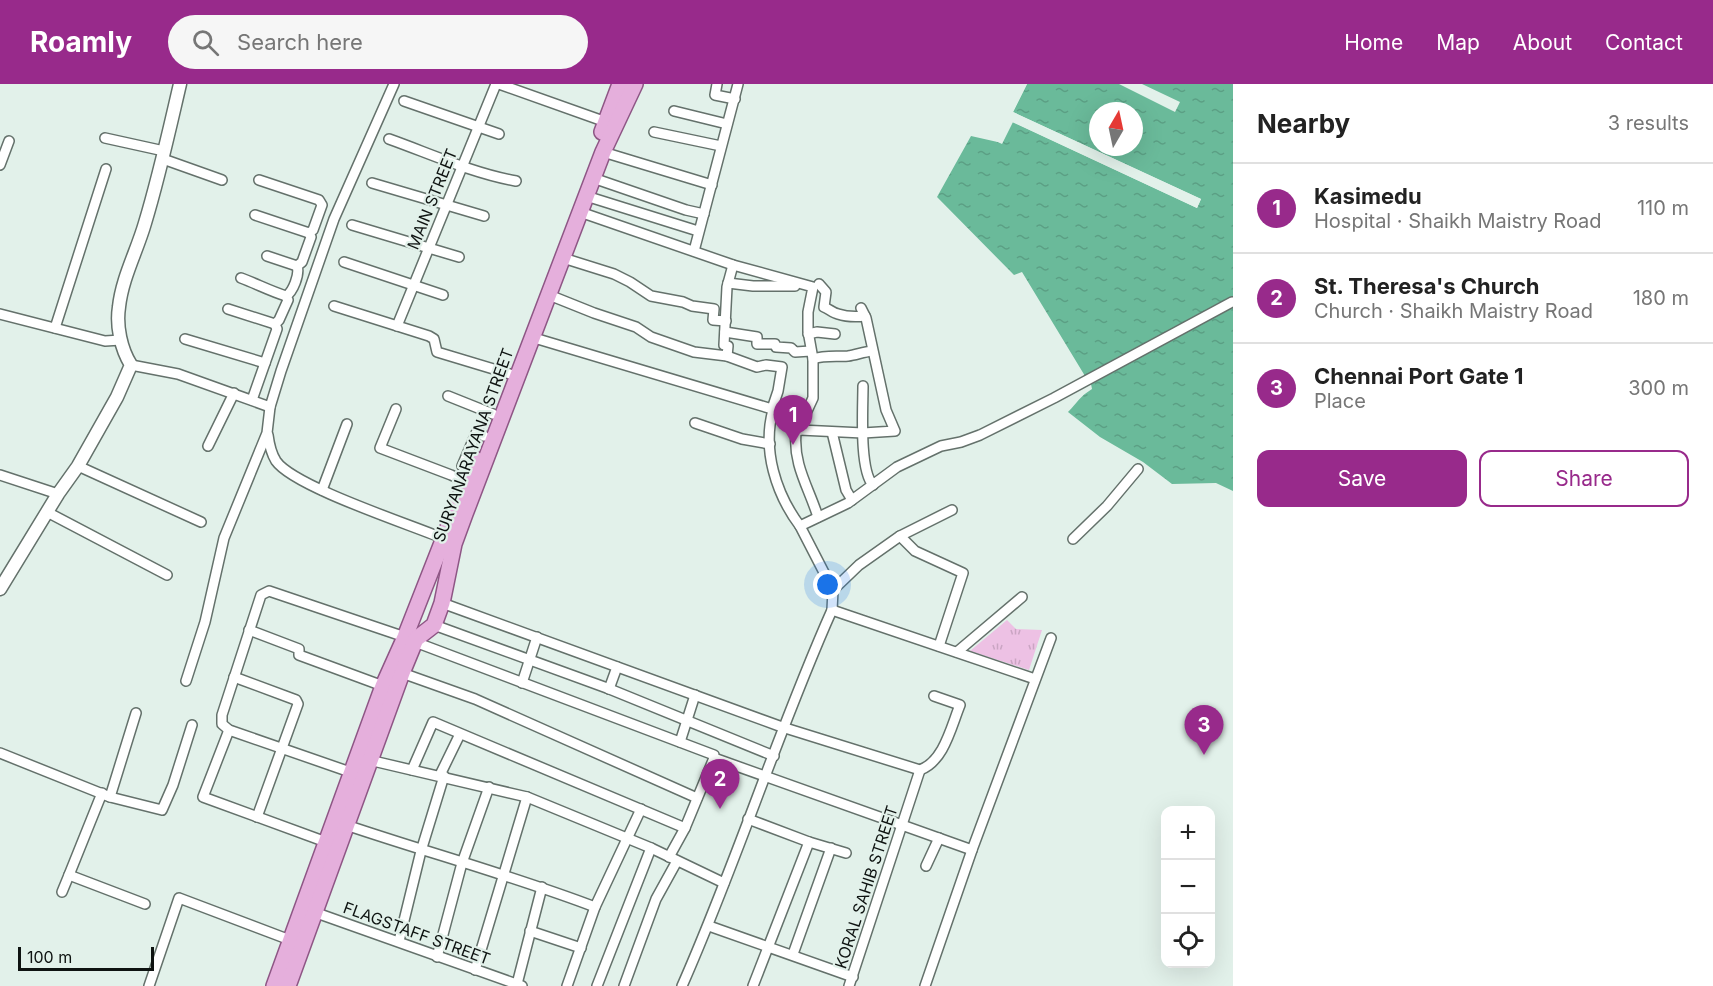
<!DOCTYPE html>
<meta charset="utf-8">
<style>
body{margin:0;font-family:Inter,sans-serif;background:#f6f6f6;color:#222}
.controls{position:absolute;right:18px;bottom:18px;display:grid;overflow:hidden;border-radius:12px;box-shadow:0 6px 24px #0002}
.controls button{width:54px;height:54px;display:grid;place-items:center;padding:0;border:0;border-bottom:2px solid #e0e0e0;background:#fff;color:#222;font:30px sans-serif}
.compass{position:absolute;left:1089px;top:18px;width:54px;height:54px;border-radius:50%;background:#fff;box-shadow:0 6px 24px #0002;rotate:9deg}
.scale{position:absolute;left:18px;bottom:15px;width:136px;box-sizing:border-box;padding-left:6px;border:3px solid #0e1311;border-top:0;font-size:16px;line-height:21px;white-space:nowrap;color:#0e1311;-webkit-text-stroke:4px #e2f1ea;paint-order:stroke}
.you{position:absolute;left:828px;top:501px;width:21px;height:21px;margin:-15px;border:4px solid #fff;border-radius:50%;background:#1a73e8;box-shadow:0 0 0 9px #1a73e833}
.badge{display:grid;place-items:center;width:39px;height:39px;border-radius:50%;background:#982a8b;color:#fff;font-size:20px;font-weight:700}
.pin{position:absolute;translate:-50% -50px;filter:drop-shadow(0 2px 3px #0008)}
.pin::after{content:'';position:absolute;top:32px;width:21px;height:18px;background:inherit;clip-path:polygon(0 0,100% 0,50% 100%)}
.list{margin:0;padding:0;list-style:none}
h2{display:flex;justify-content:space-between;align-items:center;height:78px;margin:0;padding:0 24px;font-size:26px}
h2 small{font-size:20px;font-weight:400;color:#767676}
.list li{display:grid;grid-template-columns:39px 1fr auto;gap:18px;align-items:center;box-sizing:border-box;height:90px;padding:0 24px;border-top:2px solid #e0e0e0}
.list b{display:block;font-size:22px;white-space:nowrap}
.list p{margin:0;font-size:20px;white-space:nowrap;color:#767676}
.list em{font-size:20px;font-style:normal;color:#767676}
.actions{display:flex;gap:12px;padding:18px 24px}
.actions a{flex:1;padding:14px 0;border:2px solid #982a8b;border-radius:12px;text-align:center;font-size:21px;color:#982a8b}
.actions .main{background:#982a8b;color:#fff}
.icon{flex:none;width:33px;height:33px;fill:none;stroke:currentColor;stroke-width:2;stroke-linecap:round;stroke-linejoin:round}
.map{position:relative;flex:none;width:1233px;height:902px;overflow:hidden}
header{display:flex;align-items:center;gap:36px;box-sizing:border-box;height:84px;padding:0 30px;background:#982a8b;color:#fff}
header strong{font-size:28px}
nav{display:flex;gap:33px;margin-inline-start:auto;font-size:21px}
.search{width:420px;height:54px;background:#f6f6f6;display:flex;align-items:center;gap:15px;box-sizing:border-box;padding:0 21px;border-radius:33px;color:#767676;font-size:22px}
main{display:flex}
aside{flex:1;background:#fff}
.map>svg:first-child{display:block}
.park{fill:url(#park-tufts)}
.water{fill:url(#water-ripples);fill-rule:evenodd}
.pier{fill:#e2f1ea}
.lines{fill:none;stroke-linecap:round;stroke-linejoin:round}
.minor-casing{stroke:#64716b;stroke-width:12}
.tertiary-casing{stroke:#64716b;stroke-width:15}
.primary-casing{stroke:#8e5685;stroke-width:18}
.minor{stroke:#fff;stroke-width:9}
.tertiary{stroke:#fff;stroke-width:12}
.primary{stroke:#e5afdc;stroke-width:15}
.labels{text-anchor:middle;stroke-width:4.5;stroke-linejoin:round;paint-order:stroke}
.street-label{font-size:16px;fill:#0e1311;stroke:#e2f1ea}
</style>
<header>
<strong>Roamly</strong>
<div class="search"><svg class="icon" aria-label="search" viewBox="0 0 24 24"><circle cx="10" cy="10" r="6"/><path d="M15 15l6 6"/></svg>Search here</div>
<nav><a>Home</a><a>Map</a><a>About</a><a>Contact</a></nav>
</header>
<main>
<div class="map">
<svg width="1233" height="902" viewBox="0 0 1233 902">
<defs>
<pattern id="park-tufts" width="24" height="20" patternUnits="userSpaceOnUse" patternTransform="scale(1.5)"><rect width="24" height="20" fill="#edc1e4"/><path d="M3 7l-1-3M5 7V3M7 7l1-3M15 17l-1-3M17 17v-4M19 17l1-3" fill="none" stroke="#caa5c3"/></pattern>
<pattern id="water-ripples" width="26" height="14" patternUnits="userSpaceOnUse" patternTransform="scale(1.5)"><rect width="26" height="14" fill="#6aba9a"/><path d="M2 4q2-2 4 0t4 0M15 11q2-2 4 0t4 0" fill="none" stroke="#5b9f84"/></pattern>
</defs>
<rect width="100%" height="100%" fill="#e2f1ea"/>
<path class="park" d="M1007,536L1016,545L1042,546L1029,586L970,567Z"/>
<g class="water">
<path d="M1027,0H1119L1175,28L1180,18L1142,0H1233V218L1230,214L1085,292L1022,188L1014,191L937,113L971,52L1002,59L1012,38L1197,124L1201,115L1013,28ZM1098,27H1134V63H1098Z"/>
<path d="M1233,223V407L1216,399L1172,400L1143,378L1100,353L1068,328C1078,318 1079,313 1092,305L1091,300Z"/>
</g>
<path class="pier" d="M1023,0H1027L1013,28L1201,115L1197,124L1013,38L1002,60L994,56L996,54L1001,56L1010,36L1013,35L1195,120L1197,116L1011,30L1010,26Z"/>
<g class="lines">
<defs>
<g id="minor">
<path d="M499,0L606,38"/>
<path d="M717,0L715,11L735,15"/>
<path d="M404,17L499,50"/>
<path d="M674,27L727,40"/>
<path d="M654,48L721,62"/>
<path d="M105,54L164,67"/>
<path d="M389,55C431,70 472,89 516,97"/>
<path d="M603,68L712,101"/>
<path d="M163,75L222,96"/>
<path d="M0,81L9,57"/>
<path d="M593,94L686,126L704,130"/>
<path d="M372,99L484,132"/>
<path d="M586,112L698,147"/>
<path d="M580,128L733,181L813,203L808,228V247L813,275V314L800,342"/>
<path d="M255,131L309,149"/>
<path d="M352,141L459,173"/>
<path d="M694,167L738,0"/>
<path d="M267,172L297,182"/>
<path d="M563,174L614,190L630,198L651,212L683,218L692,222L714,225L713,236L726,237"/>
<path d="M344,178L443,211"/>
<path d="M241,194C257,200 270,207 286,212"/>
<path d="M728,199L753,202H795"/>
<path d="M819,200L826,208L824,223C829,225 833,229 838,230C847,233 856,233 865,232"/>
<path d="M549,211L594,229L636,243L651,253L694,268L727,272L757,283L766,281L782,283L778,307L772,325"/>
<path d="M334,222L429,252L434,255L437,268L510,290"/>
<path d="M228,225L275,240"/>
<path d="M0,230L105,257L121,256"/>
<path d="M397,242L496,0"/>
<path d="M55,244L106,85"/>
<path d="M725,248L757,253V260H775L776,263L791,264L795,268L811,267"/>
<path d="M808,250L817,248L835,250"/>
<path d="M531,253L772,325L800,342V346L863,349L895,347L886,326L866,234L861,224"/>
<path d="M185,255L265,279"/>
<path d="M727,272L728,262L724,261L727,203L733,181"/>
<path d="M813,275C825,271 836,273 848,272C856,271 863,268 872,267"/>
<path d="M131,281L178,290L270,323"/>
<path d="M863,302C863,324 859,386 873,401"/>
<path d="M448,312L493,330"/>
<path d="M252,316L277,245L275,240L279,236L288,216L286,212C293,208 300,190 297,182L302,178L311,153L309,149L313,146L322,121L319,116L259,96"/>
<path d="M396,325L380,364L451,391L460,395L464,400"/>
<path d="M773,326C762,366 776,410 800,442"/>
<path d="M695,339L742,355L770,360"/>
<path d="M800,346L796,349C793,381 809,404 818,433"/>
<path d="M832,348L846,406L852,416"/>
<path d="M268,351C269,359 271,369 276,377C294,403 412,441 447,456"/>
<path d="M208,362L234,309"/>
<path d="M78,382L201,438"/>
<path d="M462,382L477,347L484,352"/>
<path d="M0,391L58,410"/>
<path d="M322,406L347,340"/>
<path d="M47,428L167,491"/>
<path d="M900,452L915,467L963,489L939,562"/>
<path d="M1073,455L1107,422L1138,385"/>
<path d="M833,506L859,481L900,452L952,426"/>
<path d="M442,519L782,643L920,686C944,677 951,643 960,621L934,612"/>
<path d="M832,526L1035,595"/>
<path d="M434,541L607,604L774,672"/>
<path d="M249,546L299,565V571L383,602"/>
<path d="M415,558L714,671V674L972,766"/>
<path d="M957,568L1022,513"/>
<path d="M402,589L475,615L697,714"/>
<path d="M234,593L296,616L298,620L257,733"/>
<path d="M186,597L205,538L224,454L267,349L270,323L281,287L334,135L394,0"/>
<path d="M522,599L537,553"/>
<path d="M609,605L617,583"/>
<path d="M229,646L203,713L326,758"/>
<path d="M680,658L695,611"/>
<path d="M0,669L110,713L136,629"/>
<path d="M369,676L527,713L651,764L724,799"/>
<path d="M412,686L433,638L685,744"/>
<path d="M353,689L229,646L222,640V631L261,511L269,507L405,553"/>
<path d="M440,691L460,650"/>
<path d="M102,709L69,791L145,820"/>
<path d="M110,713L162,726L173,701L192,641"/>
<path d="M748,735L809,758L846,769"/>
<path d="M346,741C429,769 514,792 595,823"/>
<path d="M669,773L685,744L714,674"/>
<path d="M926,782L939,754"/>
<path d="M62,808L69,791"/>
<path d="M311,827L522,902"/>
<path d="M709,842L853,893"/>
<path d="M530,847L581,864"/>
<path d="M399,857L421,767L444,692"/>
<path d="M793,870L831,764"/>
<path d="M437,873L462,779L489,703"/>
<path d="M475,886L527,713"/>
<path d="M517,900L542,803"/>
<path d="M149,902L179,814L290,856"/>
<path d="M567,902L595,823L641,725"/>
<path d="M597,902L651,764"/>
<path d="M624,902L656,815L677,777"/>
<path d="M682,902C737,778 777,649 832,526L833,506L800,442L848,419L897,383L941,362L961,358L980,351L1054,314L1232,218"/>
<path d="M753,902L809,758"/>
<path d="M849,902L920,686"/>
<path d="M925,902L972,766L1051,554"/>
</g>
<path id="tertiary" d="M0,505L58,410L78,382L117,313L131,281C121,265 116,242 119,223C122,194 137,167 145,139C159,93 169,47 180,0"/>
<g id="primary">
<path d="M602,48L620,0"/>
<path d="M274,902L383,602L405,553L475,375"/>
<path d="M288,902L402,589L416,555L434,541L442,519L454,460L465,430L603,68L635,0"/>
</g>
</defs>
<use href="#minor" class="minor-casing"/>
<use href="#tertiary" class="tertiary-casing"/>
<use href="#primary" class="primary-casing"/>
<use href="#minor" class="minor"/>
<use href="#tertiary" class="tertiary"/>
<use href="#primary" class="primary"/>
</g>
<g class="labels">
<g class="street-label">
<text transform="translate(432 115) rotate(-68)" y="6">MAIN STREET</text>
<text transform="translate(473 361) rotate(-70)" y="6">SURYANARAYANA STREET</text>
<text transform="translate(866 803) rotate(-72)" y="6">KORAL SAHIB STREET</text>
<text transform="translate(417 849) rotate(20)" y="6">FLAGSTAFF STREET</text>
</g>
</g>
</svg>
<div class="controls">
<button>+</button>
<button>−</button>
<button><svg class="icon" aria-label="locate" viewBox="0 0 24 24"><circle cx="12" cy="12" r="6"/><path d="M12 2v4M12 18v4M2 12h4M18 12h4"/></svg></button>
</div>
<svg class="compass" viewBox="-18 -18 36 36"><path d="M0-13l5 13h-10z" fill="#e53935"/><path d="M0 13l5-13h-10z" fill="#767676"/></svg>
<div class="scale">100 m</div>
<div class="you"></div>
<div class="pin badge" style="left:793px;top:361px">1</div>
<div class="pin badge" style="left:720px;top:725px">2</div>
<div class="pin badge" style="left:1204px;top:671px">3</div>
</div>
<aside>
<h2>Nearby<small>3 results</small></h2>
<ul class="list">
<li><span class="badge">1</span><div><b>Kasimedu</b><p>Hospital · Shaikh Maistry Road</p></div><em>110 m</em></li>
<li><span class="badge">2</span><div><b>St. Theresa's Church</b><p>Church · Shaikh Maistry Road</p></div><em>180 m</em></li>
<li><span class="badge">3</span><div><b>Chennai Port Gate 1</b><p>Place</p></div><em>300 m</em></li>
</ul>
<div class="actions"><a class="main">Save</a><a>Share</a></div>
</aside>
</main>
